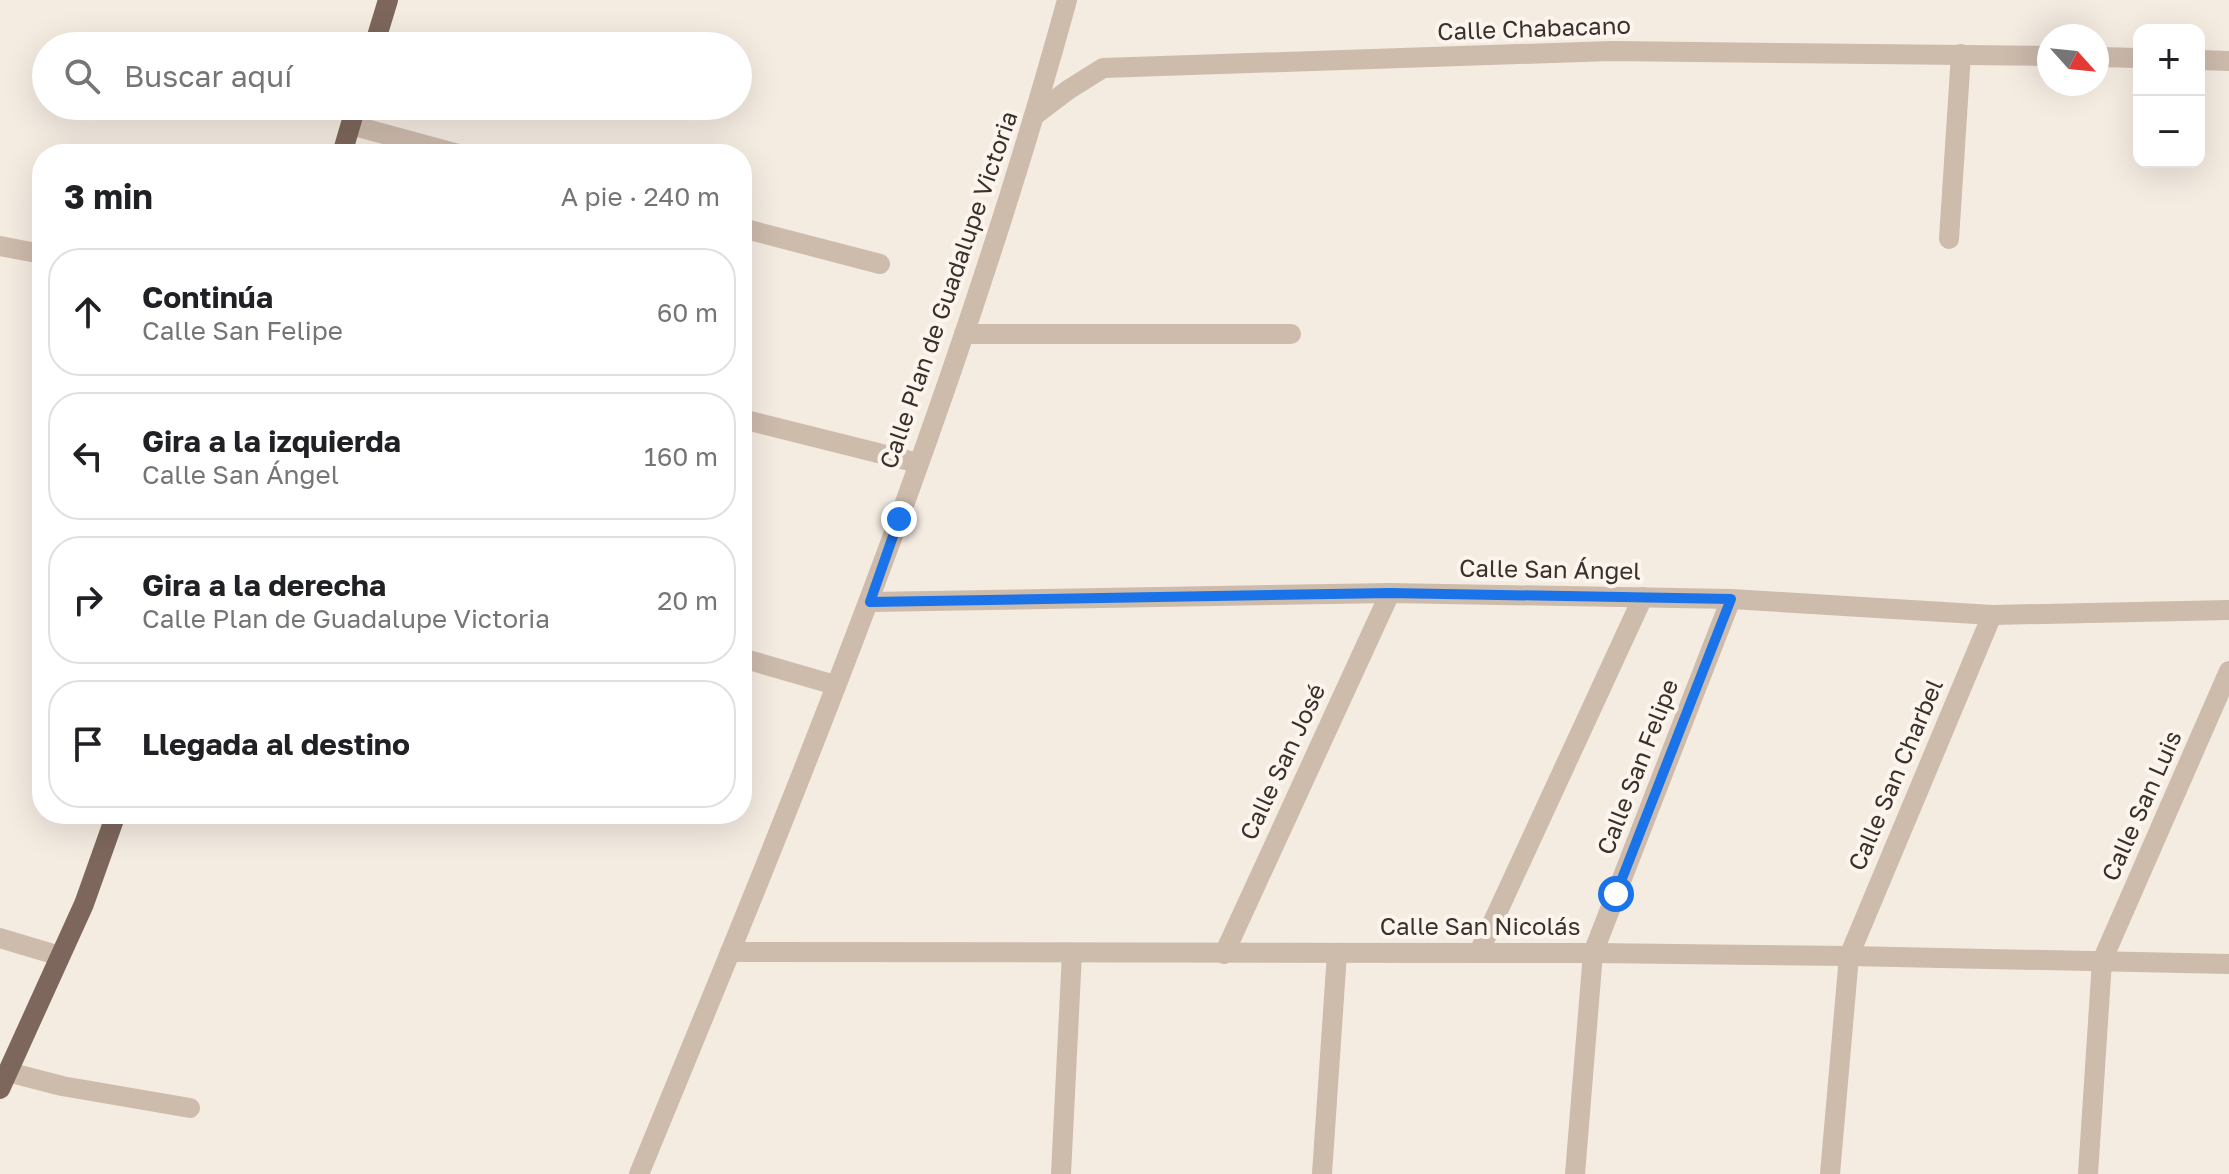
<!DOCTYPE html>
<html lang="es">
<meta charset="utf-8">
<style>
body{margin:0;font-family:"Golos Text",sans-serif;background:#f2f2f2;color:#202124}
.controls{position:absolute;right:24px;top:24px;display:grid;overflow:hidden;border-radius:16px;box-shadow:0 8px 32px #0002}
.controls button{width:72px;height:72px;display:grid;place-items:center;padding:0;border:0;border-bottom:2px solid #e0e0e0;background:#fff;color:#202124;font:40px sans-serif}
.compass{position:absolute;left:2037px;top:24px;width:72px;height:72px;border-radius:50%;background:#fff;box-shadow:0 8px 32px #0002;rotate:117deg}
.stop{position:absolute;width:24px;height:24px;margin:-18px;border:6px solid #1a73e8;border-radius:50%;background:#fff}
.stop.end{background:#1a73e8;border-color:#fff;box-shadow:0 2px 8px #0008}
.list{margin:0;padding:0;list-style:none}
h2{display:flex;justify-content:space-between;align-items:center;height:104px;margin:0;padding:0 32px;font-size:34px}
h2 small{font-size:26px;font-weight:400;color:#757577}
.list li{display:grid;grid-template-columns:52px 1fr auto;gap:24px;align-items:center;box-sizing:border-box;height:128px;margin:0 16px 16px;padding:0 16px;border:2px solid #e0e0e0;border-radius:32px}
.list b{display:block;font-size:30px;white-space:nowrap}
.list p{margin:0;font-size:26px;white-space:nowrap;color:#757577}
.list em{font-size:26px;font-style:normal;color:#757577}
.icon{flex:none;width:44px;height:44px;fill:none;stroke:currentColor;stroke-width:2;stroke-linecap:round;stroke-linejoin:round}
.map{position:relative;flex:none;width:2229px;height:1174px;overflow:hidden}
.search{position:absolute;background:#fff;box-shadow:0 8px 32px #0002;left:32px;top:32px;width:720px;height:88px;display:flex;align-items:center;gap:20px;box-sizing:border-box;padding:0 28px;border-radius:44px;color:#757577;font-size:30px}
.panel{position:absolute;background:#fff;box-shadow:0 8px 32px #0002;left:32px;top:144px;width:720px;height:680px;border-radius:32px}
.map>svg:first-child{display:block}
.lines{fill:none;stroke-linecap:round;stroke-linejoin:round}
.minor{stroke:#cdbbac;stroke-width:20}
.major{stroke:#7d675c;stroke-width:20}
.route{stroke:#1a73e8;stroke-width:10}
.labels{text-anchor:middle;stroke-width:8;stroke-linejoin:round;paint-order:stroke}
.street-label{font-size:24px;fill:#3b302b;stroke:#fbf5ee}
</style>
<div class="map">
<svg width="2229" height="1174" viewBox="0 0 2229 1174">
<rect width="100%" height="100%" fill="#f4ebe1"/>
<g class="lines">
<g class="minor">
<path d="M2097,57L2139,58"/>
<path d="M2199,60L2229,61"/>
<path d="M1035,115L1068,90L1103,68L1611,51L2049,56"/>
<path d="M351,125L458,154"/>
<path d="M742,228L880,264"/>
<path d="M1949,239L1961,54"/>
<path d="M0,246L42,254"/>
<path d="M964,334H1291"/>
<path d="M742,419L918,463"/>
<path d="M870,602L1390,593L1731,599L1992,615L2229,610"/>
<path d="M742,658L835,685"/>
<path d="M0,938L60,956"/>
<path d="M730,952L1593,953L1849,956L2229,964"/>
<path d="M1479,952L1643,597"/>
<path d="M1224,954L1390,593"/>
<path d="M8,1072L62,1086L190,1108"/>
<path d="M639,1174C798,789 957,402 1067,0"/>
<path d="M1061,1174L1072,953"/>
<path d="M1322,1174L1337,953"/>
<path d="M1575,1174L1593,953L1731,599"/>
<path d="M1830,1174L1849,956L1992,615"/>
<path d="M2088,1174L2102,961L2229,671"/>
</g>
<g class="major">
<path d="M374,46L388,0"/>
<path d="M342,154L356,106"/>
<path d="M0,1089L84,904L116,814"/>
</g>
</g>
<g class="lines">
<path class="route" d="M899,519L870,602L1390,593L1731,599L1616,894"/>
</g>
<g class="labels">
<g class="street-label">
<text transform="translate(1534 29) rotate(-2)" y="8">Calle Chabacano</text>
<text transform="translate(949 290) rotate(-71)" y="8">Calle Plan de Guadalupe Victoria</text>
<text transform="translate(1550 570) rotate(1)" y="8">Calle San Ángel</text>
<text transform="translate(1283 762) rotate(-65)" y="8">Calle San José</text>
<text transform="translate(1638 767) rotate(-69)" y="8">Calle San Felipe</text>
<text transform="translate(1896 775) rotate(-67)" y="8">Calle San Charbel</text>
<text transform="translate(2142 806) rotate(-66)" y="8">Calle San Luis</text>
<text x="1480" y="935">Calle San Nicolás</text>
</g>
</g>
</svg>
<div class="controls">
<button>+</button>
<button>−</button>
</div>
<svg class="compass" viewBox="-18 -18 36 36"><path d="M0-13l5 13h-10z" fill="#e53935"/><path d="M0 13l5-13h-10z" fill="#757577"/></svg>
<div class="stop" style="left:1616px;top:894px"></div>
<div class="stop end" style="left:899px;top:519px"></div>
<div class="search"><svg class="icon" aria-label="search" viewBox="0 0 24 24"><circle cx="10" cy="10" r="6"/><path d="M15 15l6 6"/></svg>Buscar aquí</div>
<section class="panel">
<h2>3 min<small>A pie · 240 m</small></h2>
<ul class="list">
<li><svg class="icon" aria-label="ahead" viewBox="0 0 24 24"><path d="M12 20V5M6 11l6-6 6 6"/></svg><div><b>Continúa</b><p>Calle San Felipe</p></div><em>60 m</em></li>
<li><svg class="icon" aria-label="left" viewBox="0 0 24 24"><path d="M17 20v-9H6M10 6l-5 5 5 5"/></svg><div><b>Gira a la izquierda</b><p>Calle San Ángel</p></div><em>160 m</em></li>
<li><svg class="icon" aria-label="right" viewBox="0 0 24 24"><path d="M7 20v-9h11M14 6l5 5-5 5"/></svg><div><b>Gira a la derecha</b><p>Calle Plan de Guadalupe Victoria</p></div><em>20 m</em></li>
<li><svg class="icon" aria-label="arrive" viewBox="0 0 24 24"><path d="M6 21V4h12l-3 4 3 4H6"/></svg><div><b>Llegada al destino</b></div></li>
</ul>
</section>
</div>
